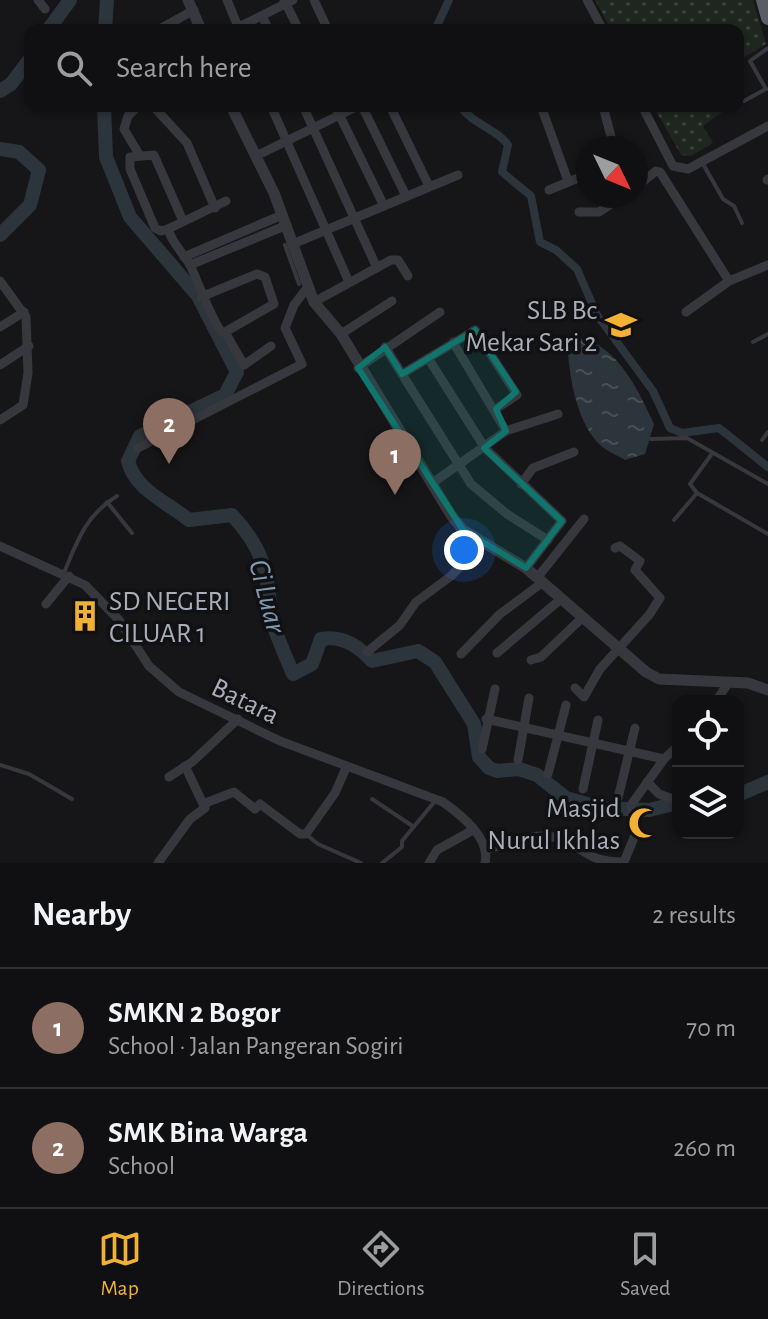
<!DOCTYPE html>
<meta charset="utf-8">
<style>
body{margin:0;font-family:"Alegreya Sans",sans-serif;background:#1e1e20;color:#f1f3f6}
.controls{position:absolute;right:24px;bottom:24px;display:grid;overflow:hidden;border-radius:16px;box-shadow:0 2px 6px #0004}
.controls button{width:72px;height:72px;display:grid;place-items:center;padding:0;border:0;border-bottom:2px solid #303032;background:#101012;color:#f1f3f6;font:40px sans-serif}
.compass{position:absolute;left:576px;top:136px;width:72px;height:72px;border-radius:50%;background:#101012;box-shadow:0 2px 6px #0004;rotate:133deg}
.you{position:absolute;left:464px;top:550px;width:28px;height:28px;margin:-20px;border:6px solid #fff;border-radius:50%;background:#1a73e8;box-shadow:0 0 0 12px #1a73e833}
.badge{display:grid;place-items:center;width:52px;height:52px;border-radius:50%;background:#f2b134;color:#fff;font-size:26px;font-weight:700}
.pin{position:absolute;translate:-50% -66px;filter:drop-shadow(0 2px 4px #0008)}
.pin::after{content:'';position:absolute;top:42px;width:28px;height:24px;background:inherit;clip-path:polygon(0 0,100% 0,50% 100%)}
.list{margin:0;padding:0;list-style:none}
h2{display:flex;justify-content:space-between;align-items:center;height:104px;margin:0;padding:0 32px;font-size:34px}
h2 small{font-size:26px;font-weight:400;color:#9c9d9f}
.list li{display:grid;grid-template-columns:52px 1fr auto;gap:24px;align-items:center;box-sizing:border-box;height:120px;padding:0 32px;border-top:2px solid #303032}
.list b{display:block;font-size:30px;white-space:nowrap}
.list p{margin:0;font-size:26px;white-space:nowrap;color:#9c9d9f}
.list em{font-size:26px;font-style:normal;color:#9c9d9f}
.icon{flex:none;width:44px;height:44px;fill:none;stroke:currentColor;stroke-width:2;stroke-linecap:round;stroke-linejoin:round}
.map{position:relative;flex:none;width:768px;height:863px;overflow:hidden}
.search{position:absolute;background:#101012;box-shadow:0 2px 6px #0004;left:24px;right:24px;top:24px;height:88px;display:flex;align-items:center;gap:20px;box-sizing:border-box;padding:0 28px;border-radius:16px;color:#9c9d9f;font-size:30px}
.sheet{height:344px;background:#101012}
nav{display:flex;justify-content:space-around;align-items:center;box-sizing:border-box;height:112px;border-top:2px solid #303032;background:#101012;font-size:22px;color:#9c9d9f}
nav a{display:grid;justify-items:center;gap:4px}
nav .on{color:#f2b134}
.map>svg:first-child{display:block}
.park{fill:url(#park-dots)}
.water{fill:url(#water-ripples)}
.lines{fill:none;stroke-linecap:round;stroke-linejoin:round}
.canal{stroke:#2c353c;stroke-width:8}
.river{stroke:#2c353c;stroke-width:14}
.service{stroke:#37383d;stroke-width:4}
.minor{stroke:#37383d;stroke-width:9}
.tertiary{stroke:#37383d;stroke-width:11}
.trunk{stroke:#5b5e65;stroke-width:14}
.marked{fill:#0f766e;fill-opacity:0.2;stroke:#0f766e;stroke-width:6;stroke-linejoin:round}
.labels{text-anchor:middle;stroke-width:7;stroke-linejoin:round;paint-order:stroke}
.poi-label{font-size:28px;fill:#a8adb8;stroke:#111113;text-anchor:end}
.street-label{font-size:28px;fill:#a8adb8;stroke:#111113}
.water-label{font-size:30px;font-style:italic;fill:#7f9bb3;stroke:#111113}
</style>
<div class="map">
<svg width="768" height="863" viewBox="0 0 768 863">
<defs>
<pattern id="park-dots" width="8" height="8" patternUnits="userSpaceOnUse" patternTransform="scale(2)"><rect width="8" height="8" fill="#1e261f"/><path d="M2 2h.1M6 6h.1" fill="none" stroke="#3c433d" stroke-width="1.8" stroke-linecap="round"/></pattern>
<pattern id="water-ripples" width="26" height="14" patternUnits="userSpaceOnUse" patternTransform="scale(2)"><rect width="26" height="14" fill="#2c353c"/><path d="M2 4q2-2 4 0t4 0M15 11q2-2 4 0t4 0" fill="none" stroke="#485056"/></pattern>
</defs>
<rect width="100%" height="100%" fill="#161618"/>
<g class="park">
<path d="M595,0H753L766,44L738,61V30H611Z"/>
<path d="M653,106H725L726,109L703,126L713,143L691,156L681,155Z"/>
</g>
<path class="water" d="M579,338C618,345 639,392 654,424L645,454L625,460C617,455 604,450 597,442C577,419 570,381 568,351Z"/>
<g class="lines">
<g class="canal">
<path d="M435,30L449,0"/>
<path d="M460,106C472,124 497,129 508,145L502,172L531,196L540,242L556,250L577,269L597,315L653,391L670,428L682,433L719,428L768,467"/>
</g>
<g class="river">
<path d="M48,30L70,0"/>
<path d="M105,30L107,0"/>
<path d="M0,91L11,84L30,59"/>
<path d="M104,106L106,157L130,217L198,296L237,372L225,395L140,436L128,461C135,490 167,502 189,520L232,515C263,548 268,572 271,616C272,626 288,662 293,674L312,664L321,639C342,635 358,645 372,661L418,651L435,662L474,724L479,757L489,768L497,771L519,769L537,775L566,798L601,808L649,810L678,803"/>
<path d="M0,149L19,152L39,170L30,205L0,235"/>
<path d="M738,795L768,782"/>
</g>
<g class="service">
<path d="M766,89L750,61L768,48"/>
<path d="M744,101L766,89"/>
<path d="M703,164L723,199L734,206L742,223"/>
<path d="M285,245L299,284"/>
<path d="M753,342L768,334"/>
<path d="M651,439L687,438L768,484"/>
<path d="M762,440L768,432"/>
<path d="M711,455L690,484L697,493L768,534"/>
<path d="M107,502L132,533"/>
<path d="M674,520L697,493"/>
<path d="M64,573C77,541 86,515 117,496"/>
<path d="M0,765L29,774L72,799"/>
<path d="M372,799L414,827"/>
<path d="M307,835L318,844L361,863"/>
<path d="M382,863L402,847V841L435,801"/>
</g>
<g class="minor">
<path d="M38,0L45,9"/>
<path d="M227,0L239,29"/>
<path d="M284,0L299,30"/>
<path d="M314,0L328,30"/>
<path d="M587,0L603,30"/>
<path d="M262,16L269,30"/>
<path d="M241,26L293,0"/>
<path d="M158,30L194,10"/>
<path d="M138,106L128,116L124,129L140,156"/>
<path d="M153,106L187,143L215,208"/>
<path d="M271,106L349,282"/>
<path d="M303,106L377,268"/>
<path d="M335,106L384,206"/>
<path d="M362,106L406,196"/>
<path d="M390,106L429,186"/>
<path d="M541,106L568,181"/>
<path d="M603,106L614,148"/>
<path d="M642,106L673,166L688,169L768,126"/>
<path d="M258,155L358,106"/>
<path d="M767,180L768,179"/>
<path d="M636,187L656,171L660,172L729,281"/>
<path d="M549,190L588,174"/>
<path d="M579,212H599L623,196"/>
<path d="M183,221L154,155L130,157V169L155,228L161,231L168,229C172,244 184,253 191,267C201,289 208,311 221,332H225L244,365L271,346"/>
<path d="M168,229L226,201"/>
<path d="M295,243L458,175"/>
<path d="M184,257L282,215"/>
<path d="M190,265L287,225"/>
<path d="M0,281L26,317L28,373L23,405L0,420"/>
<path d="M201,297L257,274L265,277L274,304L225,332"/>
<path d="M314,302L391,260H398L408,276"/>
<path d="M686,312L729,281L768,265"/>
<path d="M0,327L24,312"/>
<path d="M341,334L392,301"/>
<path d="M385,347L471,484L507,514L548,540"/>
<path d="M428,358L485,448L562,521L526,568"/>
<path d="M0,365L29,346"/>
<path d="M358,368L440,312"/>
<path d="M402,374L475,330L517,395L496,409"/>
<path d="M506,431L558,414"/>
<path d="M138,448L302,364L285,328L294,305L307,288"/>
<path d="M431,484L506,431L453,342"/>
<path d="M521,484L533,468L574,452"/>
<path d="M0,546L85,585L119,620L149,666L179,692L280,741L443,802C461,815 491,838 485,863"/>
<path d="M537,578L584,519"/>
<path d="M46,604L69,576"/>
<path d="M367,652L400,625L416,602L451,576L484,542"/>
<path d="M497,653L561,599"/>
<path d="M461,654L500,614L543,582"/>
<path d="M531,660L541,657L583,617"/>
<path d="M575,688L584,697L600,669L649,615L660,598L635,570L640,561L620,546L615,548"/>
<path d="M716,701L727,685"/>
<path d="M486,719L664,759"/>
<path d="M482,749L495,689"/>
<path d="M518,760L529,698"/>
<path d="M548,774L566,705"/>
<path d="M169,777L192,762L238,719"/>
<path d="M647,782L659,794L678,801"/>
<path d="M583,789L598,720"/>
<path d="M618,798L635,728"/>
<path d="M203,804L234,792L255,809L260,804L300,834H306L335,793L346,768"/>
<path d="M485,850C507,844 538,830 560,839C590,851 587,862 624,862L635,835L631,805L664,759L678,746"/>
<path d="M158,863L190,819L205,808L185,766"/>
<path d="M429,863L437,850L473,830"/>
</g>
<g class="tertiary">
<path d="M188,0L201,30"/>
<path d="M231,106L274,193L314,302L341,334L451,515L463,530L526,568L646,672L659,679L748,683L768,690"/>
</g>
<path class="trunk" d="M763,0L768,18"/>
</g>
<path class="marked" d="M475,330L516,392L496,409L506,431L484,448L562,521L526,568L463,530L358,368L385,347L402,374Z"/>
<defs>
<symbol id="school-bare" viewBox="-9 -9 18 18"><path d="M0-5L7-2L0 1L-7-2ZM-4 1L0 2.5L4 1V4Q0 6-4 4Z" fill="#f2b134" stroke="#111113" stroke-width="2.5" paint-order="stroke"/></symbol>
<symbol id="building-bare" viewBox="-9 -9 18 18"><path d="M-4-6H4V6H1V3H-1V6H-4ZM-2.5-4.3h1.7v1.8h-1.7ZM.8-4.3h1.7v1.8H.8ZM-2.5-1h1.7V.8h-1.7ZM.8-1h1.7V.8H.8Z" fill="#f2b134" stroke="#111113" stroke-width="2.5" paint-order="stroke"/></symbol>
<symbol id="mosque-bare" viewBox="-9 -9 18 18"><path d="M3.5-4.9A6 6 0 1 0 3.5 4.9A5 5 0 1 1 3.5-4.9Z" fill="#f2b134" stroke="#111113" stroke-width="2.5" paint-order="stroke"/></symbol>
</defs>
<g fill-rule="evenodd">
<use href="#school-bare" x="599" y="303" width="44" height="44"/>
<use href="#building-bare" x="63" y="594" width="44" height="44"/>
<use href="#mosque-bare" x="622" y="801" width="44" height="44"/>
</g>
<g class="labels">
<g class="poi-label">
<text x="597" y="319">SLB Bc<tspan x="597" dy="32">Mekar Sari 2</tspan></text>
<text x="109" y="610" text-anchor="start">SD NEGERI<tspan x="109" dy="32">CILUAR 1</tspan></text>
<text x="620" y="817">Masjid<tspan x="620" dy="32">Nurul Ikhlas</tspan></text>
</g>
<g class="street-label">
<text transform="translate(246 700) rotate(26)" y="10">Batara</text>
</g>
<g class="water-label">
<text transform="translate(268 596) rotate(75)" y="10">Ci Luar</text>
</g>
</g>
</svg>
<div class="controls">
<button><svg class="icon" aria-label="locate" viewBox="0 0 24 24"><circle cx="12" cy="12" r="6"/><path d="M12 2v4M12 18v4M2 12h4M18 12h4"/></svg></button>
<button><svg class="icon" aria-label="layers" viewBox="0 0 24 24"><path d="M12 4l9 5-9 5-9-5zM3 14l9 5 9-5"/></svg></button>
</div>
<svg class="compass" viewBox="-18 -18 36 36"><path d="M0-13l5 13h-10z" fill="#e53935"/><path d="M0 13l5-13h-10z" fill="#9c9d9f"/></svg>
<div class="you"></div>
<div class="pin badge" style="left:395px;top:495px;background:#8d6e63">1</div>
<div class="pin badge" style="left:169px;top:464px;background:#8d6e63">2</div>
<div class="search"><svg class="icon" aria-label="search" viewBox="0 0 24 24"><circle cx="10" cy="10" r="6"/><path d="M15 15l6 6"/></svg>Search here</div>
</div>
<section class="sheet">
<h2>Nearby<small>2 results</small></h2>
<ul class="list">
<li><span class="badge" style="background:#8d6e63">1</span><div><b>SMKN 2 Bogor</b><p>School · Jalan Pangeran Sogiri</p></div><em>70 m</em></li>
<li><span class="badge" style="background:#8d6e63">2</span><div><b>SMK Bina Warga</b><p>School</p></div><em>260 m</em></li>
</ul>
</section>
<nav>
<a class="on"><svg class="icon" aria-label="map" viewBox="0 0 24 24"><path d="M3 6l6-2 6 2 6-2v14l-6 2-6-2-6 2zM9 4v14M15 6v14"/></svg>Map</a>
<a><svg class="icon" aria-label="directions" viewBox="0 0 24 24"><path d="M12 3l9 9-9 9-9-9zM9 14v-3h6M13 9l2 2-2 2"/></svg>Directions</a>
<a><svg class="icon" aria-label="saved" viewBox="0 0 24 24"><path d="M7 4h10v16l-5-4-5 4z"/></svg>Saved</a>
</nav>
